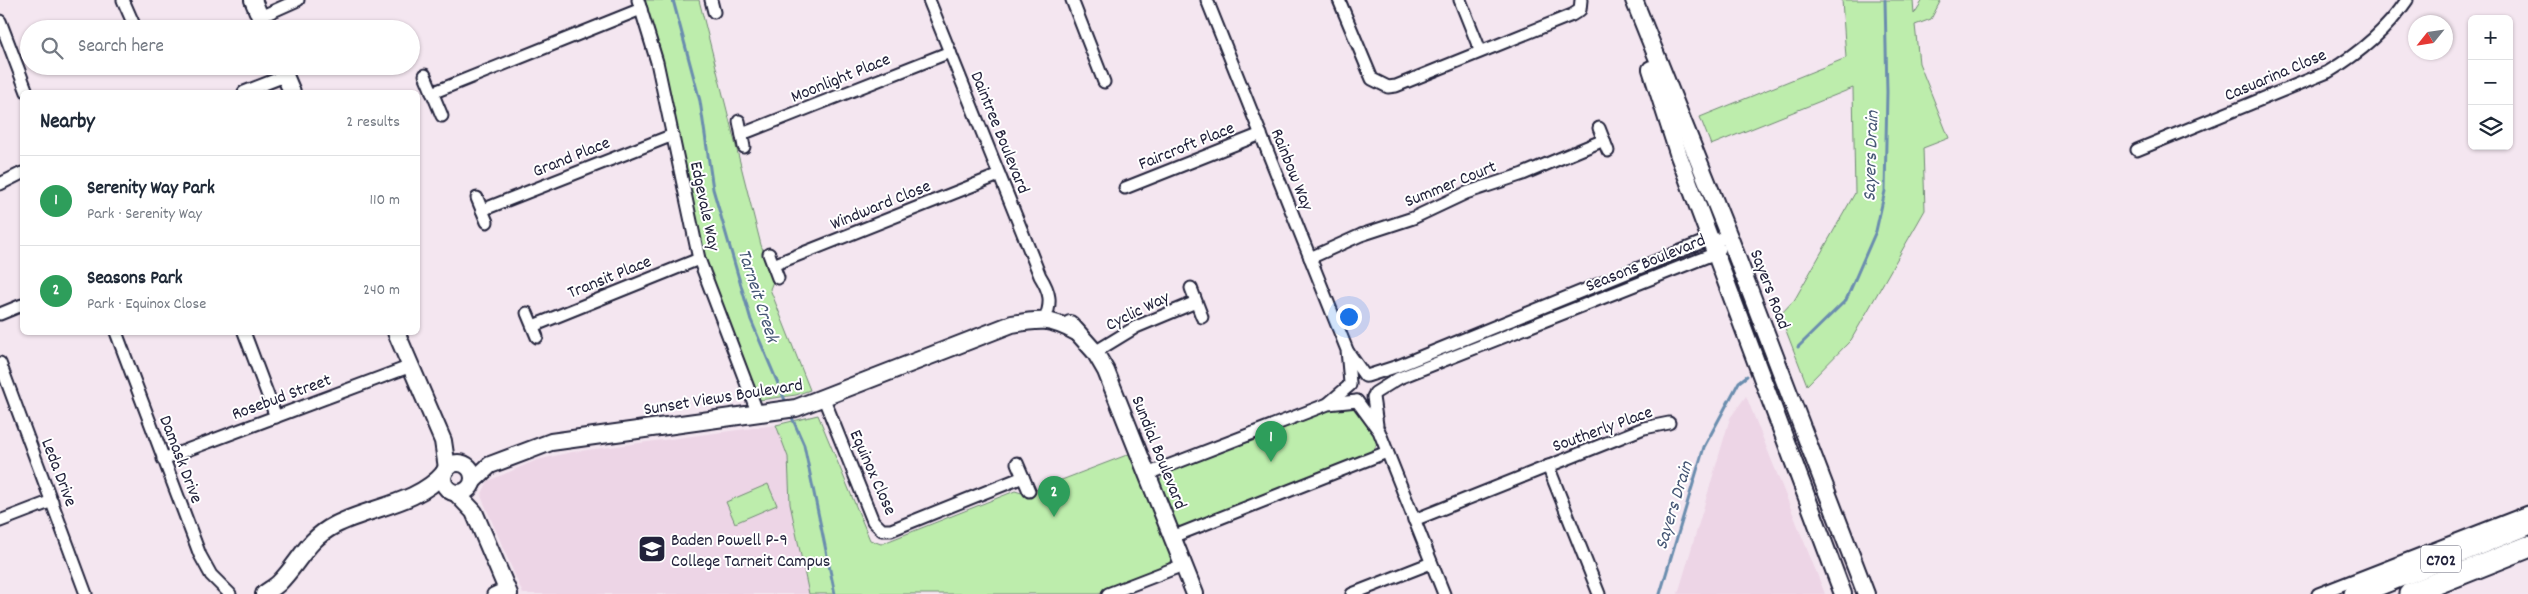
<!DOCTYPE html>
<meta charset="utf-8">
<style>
body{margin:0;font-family:Dekko,sans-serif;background:#f2f2f3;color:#1f2937}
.controls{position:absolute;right:15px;top:15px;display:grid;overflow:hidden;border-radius:8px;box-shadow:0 1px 4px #0004}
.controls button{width:45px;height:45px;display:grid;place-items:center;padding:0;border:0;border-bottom:1px solid #e0e1e3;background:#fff;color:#1f2937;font:25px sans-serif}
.compass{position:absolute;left:2408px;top:15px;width:45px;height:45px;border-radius:50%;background:#fff;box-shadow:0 1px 4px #0004;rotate:240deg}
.you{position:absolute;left:1348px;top:316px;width:18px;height:18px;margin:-12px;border:4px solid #fff;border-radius:50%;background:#1a73e8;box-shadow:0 0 0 8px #1a73e833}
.badge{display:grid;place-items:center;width:32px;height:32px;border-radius:50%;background:#22223b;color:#fff;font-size:16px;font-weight:700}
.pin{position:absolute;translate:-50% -41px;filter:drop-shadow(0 1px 2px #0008)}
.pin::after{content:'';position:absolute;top:26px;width:18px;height:15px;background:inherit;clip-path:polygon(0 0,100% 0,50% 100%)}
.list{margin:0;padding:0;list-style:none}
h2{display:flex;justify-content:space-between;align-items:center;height:65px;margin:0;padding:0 20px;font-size:21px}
h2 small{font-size:16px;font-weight:400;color:#747a83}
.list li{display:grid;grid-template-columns:32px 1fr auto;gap:15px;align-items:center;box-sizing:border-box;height:90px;padding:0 20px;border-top:1px solid #e0e1e3}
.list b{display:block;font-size:19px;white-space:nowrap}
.list p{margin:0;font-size:16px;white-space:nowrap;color:#747a83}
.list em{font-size:16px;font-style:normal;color:#747a83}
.icon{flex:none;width:28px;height:28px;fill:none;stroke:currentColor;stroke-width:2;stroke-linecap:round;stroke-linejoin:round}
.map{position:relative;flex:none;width:2528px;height:594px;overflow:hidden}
.search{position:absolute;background:#fff;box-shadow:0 1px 4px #0004;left:20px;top:20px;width:400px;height:55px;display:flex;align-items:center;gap:12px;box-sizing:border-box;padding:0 18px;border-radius:28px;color:#747a83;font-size:19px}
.panel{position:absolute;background:#fff;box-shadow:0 1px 4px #0004;left:20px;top:90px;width:400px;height:245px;border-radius:8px}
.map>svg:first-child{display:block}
.built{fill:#edd5e6}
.green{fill:#bdedac;stroke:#708874}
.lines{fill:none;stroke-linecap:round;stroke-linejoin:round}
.stream{stroke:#6b8dae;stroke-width:3}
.street-casing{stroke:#22223b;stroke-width:15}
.secondary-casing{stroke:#22223b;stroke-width:20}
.highway-casing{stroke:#22223b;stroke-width:25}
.street{stroke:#fff;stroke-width:11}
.secondary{stroke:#fff;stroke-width:16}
.highway{stroke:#fff;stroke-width:21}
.labels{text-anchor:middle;stroke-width:4;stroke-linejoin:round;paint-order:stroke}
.shield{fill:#fff;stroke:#646476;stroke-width:1}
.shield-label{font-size:16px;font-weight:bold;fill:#22223b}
.street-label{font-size:18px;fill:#22223b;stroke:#fff}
.poi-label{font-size:18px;fill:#22223b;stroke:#fff;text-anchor:start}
.water-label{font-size:19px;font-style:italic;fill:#465775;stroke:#fff}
</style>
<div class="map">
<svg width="2528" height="594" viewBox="0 0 2528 594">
<rect width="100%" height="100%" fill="#f4e6f0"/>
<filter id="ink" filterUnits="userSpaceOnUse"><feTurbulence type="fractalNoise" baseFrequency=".02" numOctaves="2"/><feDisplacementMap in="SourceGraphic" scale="10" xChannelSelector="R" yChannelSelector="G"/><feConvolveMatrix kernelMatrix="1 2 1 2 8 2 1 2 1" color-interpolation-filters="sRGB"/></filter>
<g filter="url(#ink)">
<g class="built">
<path d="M1746,396L1825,594H1678L1730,418Z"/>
<path d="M776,425L788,457L790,504L809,594H523L481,496L488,481L537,460L572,452Z"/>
</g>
<g class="green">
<path d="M643,0H699L761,245L774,279L770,289L810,390L796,395L759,400L706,262L661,55Z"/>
<path d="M1842,0H1913L1914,14L1923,0H1941L1931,19L1915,25L1919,63L1949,138L1923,148L1925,210L1851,340L1807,385L1780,315L1795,299L1855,193L1853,88L1711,145L1700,117L1846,58Z"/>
<path d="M1347,405C1363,409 1374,426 1377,443L1373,452L1184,528L1174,524L1159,482L1163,475L1333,407Z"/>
<path d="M818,415L870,540L881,544L1015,491L1025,494L1132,453L1172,559L1164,568L1098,594H809L790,504L788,457L776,425Z"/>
<path d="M768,484L777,505L735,523L726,502Z"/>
</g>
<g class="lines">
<g class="stream">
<path d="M673,0L700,101L713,189L751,320L787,405"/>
<path d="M1798,347L1846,300L1876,231L1885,191L1887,92L1885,0"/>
<path d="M790,413L804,445L835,594"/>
<path d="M1660,594L1704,447L1739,382L1747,376"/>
</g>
<defs>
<g id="street">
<path d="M123,0L134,25"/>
<path d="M638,0L657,62L699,259L758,414"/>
<path d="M711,0L714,12"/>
<path d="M929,0L1040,276C1050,292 1052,302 1045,319"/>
<path d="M1072,0L1104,82"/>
<path d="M1207,0L1347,350L1350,383"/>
<path d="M1339,0L1372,79L1388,87L1396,86L1572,15L1580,10L1581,0"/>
<path d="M1460,0L1480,50"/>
<path d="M260,17L298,0"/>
<path d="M0,21L27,92"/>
<path d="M425,75L442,116"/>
<path d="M244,92L285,76"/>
<path d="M432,93L641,9"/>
<path d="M739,121L744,147"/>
<path d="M1599,128L1608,151"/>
<path d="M742,134L950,52"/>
<path d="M2137,150L2328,72C2360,53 2386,31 2407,0"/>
<path d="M0,184L22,173"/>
<path d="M1125,188L1261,134"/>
<path d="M477,198L487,222"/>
<path d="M482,210L673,135"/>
<path d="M769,254L778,278"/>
<path d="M1310,258L1361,235L1413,218L1466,193L1523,174L1604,140"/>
<path d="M773,265L999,175"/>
<path d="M1191,288L1202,317"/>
<path d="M527,313L537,337"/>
<path d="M0,314L22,305"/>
<path d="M533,326L699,259"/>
<path d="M116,332L200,555L211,575L230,594"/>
<path d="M244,332L276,417"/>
<path d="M1095,352L1136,327L1196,302"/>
<path d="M1348,352L1365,376"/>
<path d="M0,363L86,594"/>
<path d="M1367,376L1398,366L1710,239H1730"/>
<path d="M1375,393L1399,378L1716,253L1720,249"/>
<path d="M1373,397L1377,425"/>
<path d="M824,399L873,521L882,530H891L1023,477"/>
<path d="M1357,401L1379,431L1444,594"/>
<path d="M1329,403L1350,385"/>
<path d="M163,459L411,366"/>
<path d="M1017,463L1029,491"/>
<path d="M1548,466L1599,594"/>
<path d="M1147,474L1328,404L1357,401"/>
<path d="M1414,520L1644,428L1669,423"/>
<path d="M0,521L52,501"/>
<path d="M1172,537L1387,452"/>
<path d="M493,594L506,588"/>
<path d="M1108,594L1183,565"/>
<path d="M1352,594L1431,563"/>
<path d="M2318,594L2528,512"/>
</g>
<g id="secondary">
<path d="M253,0L265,29"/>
<path d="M1634,0L1730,239L1866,594"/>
<path d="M281,66L292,92"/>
<path d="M1651,69L1679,156L1843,594"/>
<path d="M1070,324L1095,352L1106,371L1195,594"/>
<path d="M396,332L443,441L447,468"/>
<circle cx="458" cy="478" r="15"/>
<path d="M474,480L490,465L551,442L796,408L1012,324C1041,319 1050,318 1076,332"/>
<path d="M457,494L474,512L509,594"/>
<path d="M264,594C269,590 275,587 279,583C300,562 306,540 335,525C370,507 417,504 444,473"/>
</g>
<g id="highway">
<path d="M2355,594L2528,524"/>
<path d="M2410,594L2528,547"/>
</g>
</defs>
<use href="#street" class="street-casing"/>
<use href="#secondary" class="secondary-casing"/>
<use href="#highway" class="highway-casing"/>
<use href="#street" class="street"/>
<use href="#secondary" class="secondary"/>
<use href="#highway" class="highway"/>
</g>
</g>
<defs>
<symbol id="school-square" viewBox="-11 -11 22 22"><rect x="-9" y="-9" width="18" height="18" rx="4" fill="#22223b" stroke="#fff"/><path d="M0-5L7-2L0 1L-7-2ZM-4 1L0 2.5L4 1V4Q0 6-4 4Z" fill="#fff"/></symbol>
</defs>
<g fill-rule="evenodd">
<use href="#school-square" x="636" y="533" width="32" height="32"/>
</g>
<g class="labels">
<rect class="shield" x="2421" y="545.5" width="40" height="27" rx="4"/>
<g class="shield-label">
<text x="2441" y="565">C702</text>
</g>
<g class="street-label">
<text transform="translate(2275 74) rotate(-23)" y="6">Casuarina Close</text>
<text transform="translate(840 77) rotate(-22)" y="6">Moonlight Place</text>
<text transform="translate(1001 132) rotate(68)" y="6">Daintree Boulevard</text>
<text transform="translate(1186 145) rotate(-22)" y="6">Faircroft Place</text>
<text transform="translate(571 156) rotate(-22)" y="6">Grand Place</text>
<text transform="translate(1293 169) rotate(68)" y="6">Rainbow Way</text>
<text transform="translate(1450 183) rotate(-22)" y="6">Summer Court</text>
<text transform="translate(880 204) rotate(-22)" y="6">Windward Close</text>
<text transform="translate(706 206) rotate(78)" y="6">Edgevale Way</text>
<text transform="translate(1645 262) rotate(-22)" y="6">Seasons Boulevard</text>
<text transform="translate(609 276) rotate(-22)" y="6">Transit Place</text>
<text transform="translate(1771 289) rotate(69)" y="6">Sayers Road</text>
<text transform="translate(1137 310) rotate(-26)" y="6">Cyclic Way</text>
<text transform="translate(281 396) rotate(-20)" y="6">Rosebud Street</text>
<text transform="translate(723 396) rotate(-9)" y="6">Sunset Views Boulevard</text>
<text transform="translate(1602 428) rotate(-20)" y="6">Southerly Place</text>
<text transform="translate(1160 452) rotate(68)" y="6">Sundial Boulevard</text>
<text transform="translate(182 459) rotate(69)" y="6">Damask Drive</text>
<text transform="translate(60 472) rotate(69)" y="6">Leda Drive</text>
<text transform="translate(874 472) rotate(66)" y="6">Equinox Close</text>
</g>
<g class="poi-label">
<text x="671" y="545">Baden Powell P-9<tspan x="671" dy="21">College Tarneit Campus</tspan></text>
</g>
<g class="water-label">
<text transform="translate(1869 156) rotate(-88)" y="7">Sayers Drain</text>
<text transform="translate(760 295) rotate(72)" y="7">Tarneit Creek</text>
<text transform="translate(1672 505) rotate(-73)" y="7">Sayers Drain</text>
</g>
</g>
</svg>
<div class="controls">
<button>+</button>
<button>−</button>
<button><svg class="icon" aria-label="layers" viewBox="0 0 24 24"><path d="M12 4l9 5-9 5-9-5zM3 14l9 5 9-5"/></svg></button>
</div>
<svg class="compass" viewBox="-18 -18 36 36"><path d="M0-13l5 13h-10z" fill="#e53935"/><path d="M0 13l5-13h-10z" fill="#747a83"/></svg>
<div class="you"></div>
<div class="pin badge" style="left:1271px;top:462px;background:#2e9e5b">1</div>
<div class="pin badge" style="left:1054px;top:517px;background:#2e9e5b">2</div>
<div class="search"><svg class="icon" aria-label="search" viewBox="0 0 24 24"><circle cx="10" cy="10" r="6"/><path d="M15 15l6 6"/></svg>Search here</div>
<section class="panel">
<h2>Nearby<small>2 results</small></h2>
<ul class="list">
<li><span class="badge" style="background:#2e9e5b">1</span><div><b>Serenity Way Park</b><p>Park · Serenity Way</p></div><em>110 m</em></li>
<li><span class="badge" style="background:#2e9e5b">2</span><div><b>Seasons Park</b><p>Park · Equinox Close</p></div><em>240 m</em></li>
</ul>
</section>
</div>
